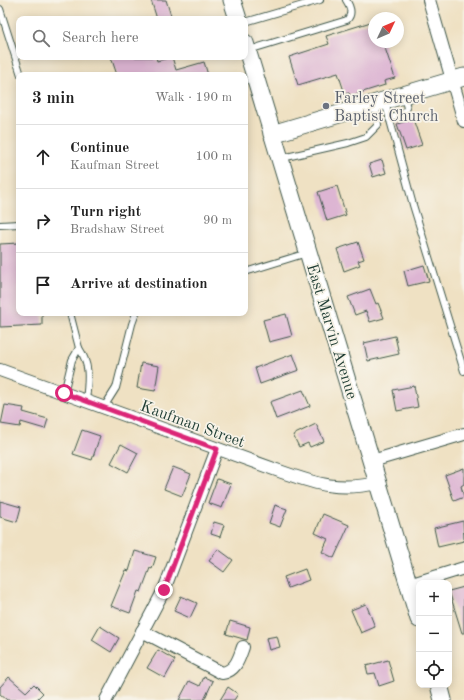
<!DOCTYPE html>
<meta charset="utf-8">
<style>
body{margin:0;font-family:"Old Standard TT",serif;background:#f6f6f6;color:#222}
.controls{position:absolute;right:12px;bottom:12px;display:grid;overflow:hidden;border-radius:8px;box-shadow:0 2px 10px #0003}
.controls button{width:36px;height:36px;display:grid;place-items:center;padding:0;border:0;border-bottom:1px solid #e0e0e0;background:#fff;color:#222;font:20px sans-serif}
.compass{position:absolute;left:368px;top:12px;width:36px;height:36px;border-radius:50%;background:#fff;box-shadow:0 2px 10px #0003;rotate:46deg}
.stop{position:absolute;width:12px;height:12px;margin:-9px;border:3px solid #db2777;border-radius:50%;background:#fff}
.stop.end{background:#db2777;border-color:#fff;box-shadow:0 1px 4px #0008}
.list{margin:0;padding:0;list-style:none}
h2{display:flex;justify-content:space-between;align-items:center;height:52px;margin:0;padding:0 16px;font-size:17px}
h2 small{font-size:13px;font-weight:400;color:#767676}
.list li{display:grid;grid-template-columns:26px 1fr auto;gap:12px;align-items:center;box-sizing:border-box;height:64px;padding:0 16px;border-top:1px solid #e0e0e0}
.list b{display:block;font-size:15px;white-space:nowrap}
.list p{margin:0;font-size:13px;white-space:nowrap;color:#767676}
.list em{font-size:13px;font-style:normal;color:#767676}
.icon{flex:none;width:22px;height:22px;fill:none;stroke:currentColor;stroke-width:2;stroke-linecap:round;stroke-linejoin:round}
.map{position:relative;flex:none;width:464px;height:700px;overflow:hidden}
.search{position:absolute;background:#fff;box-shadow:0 2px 10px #0003;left:16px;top:16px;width:232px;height:44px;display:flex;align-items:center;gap:10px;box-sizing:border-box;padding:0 14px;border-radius:8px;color:#767676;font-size:15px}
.panel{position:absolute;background:#fff;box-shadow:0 2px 10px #0003;left:16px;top:72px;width:232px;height:244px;border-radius:8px}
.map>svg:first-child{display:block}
.building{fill:#ddb5d3}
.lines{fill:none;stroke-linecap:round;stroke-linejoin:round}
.lane-casing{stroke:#3e5649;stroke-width:8}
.street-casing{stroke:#3e5649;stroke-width:14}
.secondary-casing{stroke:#3e5649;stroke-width:19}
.lane{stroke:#fff;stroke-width:6}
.street{stroke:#fff;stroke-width:12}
.secondary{stroke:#fff;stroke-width:17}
.route{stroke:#db2777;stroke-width:5}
.worship-dot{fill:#6b7280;stroke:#f7f3e8;stroke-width:1.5}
.labels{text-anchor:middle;stroke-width:3.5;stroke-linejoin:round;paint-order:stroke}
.worship-label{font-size:16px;fill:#5b616d;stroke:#f7f3e8;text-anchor:start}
.street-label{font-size:16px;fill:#1f3d34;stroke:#f7f3e8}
</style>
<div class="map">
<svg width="464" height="700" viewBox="0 0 464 700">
<rect width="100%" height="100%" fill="#f7f3e8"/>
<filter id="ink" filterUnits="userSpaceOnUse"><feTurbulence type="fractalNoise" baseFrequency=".025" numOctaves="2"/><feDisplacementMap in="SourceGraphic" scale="8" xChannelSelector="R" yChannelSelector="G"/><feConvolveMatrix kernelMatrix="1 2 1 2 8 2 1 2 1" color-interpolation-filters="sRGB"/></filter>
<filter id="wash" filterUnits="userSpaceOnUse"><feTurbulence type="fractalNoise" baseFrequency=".012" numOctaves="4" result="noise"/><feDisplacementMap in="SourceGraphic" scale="16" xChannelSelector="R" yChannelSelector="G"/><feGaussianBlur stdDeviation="0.9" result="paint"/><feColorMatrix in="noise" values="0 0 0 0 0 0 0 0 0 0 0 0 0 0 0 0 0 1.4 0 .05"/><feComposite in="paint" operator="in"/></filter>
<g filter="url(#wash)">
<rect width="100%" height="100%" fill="#efe1c3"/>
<g id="blocks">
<g class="building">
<path d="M151,0H166L172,19H157Z"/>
<path d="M374,21V42H383L395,78L384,81L385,85L350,96L349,93L345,94L338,73L298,85L289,57L329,44L326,36Z"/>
<path d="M111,57H156L157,61L172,57L176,70L204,62L208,75H117Z"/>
<path d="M413,119L422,145L406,150L397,124Z"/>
<path d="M382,160L386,173L373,177L369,164Z"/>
<path d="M337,186L346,215L327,221L318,192Z"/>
<path d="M358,242L364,259L358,261L360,265L344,271L337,249Z"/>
<path d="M19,243V313H42V325L0,327V244Z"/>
<path d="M424,265L429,281L408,286L404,271Z"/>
<path d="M370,289L376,304L378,303L384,318L370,322L366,311L355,315L348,297Z"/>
<path d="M286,314L292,336L269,342L263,320Z"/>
<path d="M395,336L399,354L368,361L364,343Z"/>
<path d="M293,354L299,370L260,384L255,368Z"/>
<path d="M141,363L159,366L155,391L137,388Z"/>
<path d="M414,386L418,407L397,411L393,390Z"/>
<path d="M303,390L310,406L276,419L270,402Z"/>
<path d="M5,405L24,408L23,412L48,419L45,429L21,422L20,427L1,424Z"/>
<path d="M316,424L324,441L310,447L308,443L299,447L293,435Z"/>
<path d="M82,430L100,436L92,460L73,454Z"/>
<path d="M121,444L138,453L128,472L111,463Z"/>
<path d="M173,467L191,474L182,496L164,489Z"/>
<path d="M464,468V484L461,486L464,497L454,501L445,475Z"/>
<path d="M217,479L231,484L222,508L208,503Z"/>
<path d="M0,501L21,507L17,522L0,517Z"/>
<path d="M275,505L287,509L280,527L269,523Z"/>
<path d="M323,514L349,525L334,558L322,552L328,539L315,533Z"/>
<path d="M463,521L464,541L438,547L434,528Z"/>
<path d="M214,522L224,525L220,537L211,534Z"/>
<path d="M218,549L233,560L224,572L209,561Z"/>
<path d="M135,551L156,557L152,569L150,568L141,592L138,591L130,613L111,606L126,570L129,571Z"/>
<path d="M305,569L309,580L288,588L284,577Z"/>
<path d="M464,587V633H462L449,591Z"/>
<path d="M181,596L197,603L190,618L174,611Z"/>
<path d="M366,604L375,627L361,633L351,610Z"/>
<path d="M230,621L250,627L247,640L226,634Z"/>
<path d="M100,626L119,638L111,652L92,640Z"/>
<path d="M277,636L280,647L269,650L266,638Z"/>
<path d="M158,650L175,660L165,678L147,668Z"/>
<path d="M388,660L394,681L379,686L375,673L368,674L366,666Z"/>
<path d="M9,677L26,692L34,684L43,693L36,700H7L0,694V687Z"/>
<path d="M204,677L213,681L204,700H179L189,681L200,686Z"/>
<path d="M228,687L238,694L234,700H220Z"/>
</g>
</g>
</g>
<g filter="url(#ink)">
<use href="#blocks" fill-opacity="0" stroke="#3e5649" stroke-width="1"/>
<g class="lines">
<defs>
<g id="lane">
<path d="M0,9L21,75"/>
<path d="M245,22L320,0"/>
<path d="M249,50L347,20C353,14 350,6 346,0"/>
<path d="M385,102L413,205L464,371"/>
<path d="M389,119L404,113L407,108L404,97"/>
<path d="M282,158L348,143L366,137L378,125L376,105"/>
<path d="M0,225L19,224"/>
<path d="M245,272L307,253"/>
<path d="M70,313L79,348"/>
<path d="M64,393L72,360L79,348C91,366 88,381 86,401"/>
<path d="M104,407L116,388L132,324L136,313"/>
</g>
<g id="street">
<path d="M429,0L464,121"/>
<path d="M0,370L282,472C319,485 339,491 378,483"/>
<path d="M372,461L464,434"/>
<path d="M409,585L464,568"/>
<path d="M142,631L222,673C236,671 239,658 243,647"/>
<path d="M106,700L164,590L217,449"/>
</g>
<g id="secondary">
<path d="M232,0L238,19"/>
<path d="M245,43L419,619"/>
<path d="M272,134L464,77"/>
<path d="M439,685L443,700"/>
</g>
</defs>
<use href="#lane" class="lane-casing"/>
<use href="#street" class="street-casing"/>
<use href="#secondary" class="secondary-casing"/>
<use href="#lane" class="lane"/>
<use href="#street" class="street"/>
<use href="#secondary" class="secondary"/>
</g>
</g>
<g class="lines" filter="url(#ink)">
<path class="route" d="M64,393L217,449L164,590"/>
</g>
<circle class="worship-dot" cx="326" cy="106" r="4"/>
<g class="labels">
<g class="worship-label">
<text x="334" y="103">Farley Street<tspan x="334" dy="18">Baptist Church</tspan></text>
</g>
<g class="street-label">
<text transform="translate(333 331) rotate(73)" y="6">East Marvin Avenue</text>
<text transform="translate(193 423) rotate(20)" y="6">Kaufman Street</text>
</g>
</g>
</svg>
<div class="controls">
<button>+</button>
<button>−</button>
<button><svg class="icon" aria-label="locate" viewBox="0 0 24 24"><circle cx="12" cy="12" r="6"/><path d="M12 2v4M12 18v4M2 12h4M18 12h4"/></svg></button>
</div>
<svg class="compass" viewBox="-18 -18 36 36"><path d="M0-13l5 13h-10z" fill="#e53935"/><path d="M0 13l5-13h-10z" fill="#767676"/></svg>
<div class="stop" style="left:64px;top:393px"></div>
<div class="stop end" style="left:164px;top:590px"></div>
<div class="search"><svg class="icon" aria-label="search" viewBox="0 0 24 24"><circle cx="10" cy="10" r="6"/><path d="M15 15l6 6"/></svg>Search here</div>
<section class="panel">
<h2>3 min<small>Walk · 190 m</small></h2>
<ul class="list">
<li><svg class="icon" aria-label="ahead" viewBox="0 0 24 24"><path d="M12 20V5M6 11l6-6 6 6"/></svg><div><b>Continue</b><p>Kaufman Street</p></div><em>100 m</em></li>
<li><svg class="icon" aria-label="right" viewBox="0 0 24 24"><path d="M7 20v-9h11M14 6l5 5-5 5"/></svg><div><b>Turn right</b><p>Bradshaw Street</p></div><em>90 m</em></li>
<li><svg class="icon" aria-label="arrive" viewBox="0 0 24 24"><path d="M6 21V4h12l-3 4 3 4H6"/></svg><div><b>Arrive at destination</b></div></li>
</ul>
</section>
</div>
